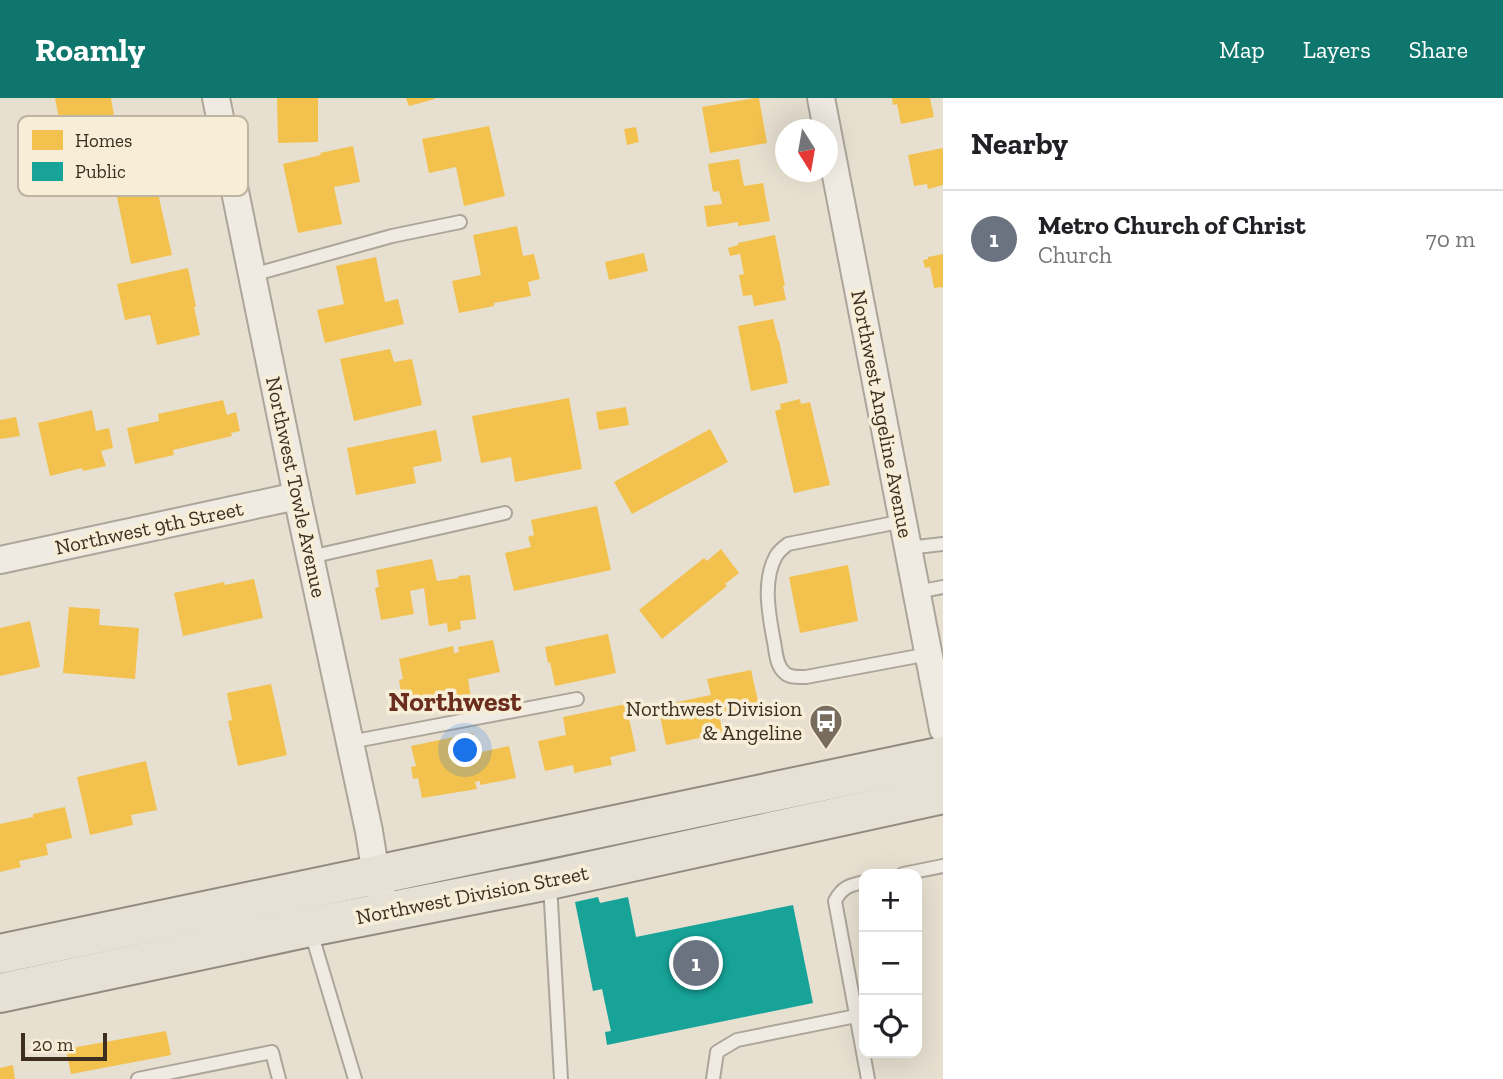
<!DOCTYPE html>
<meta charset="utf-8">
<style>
body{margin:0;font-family:"Zilla Slab",serif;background:#f6f6f6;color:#202124}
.controls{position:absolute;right:21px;bottom:21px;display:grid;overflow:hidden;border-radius:14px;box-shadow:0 7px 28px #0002}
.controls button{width:63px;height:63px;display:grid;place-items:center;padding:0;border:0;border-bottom:2px solid #e0e0e0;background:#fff;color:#202124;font:35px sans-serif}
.compass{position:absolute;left:775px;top:21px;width:63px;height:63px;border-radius:50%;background:#fff;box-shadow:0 7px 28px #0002;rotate:169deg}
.scale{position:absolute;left:21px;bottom:18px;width:86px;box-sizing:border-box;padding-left:7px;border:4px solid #3d2e20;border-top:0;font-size:19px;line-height:24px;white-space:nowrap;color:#3d2e20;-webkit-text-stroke:5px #f7eed8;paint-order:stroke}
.you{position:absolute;left:466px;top:653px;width:24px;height:24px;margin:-18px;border:5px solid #fff;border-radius:50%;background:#1a73e8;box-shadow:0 0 0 10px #1a73e833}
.badge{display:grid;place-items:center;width:46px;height:46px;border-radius:50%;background:#0f766e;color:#fff;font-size:23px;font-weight:700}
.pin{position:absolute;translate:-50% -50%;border:4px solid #fff;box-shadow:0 2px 7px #0006}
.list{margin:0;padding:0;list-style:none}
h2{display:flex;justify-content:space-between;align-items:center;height:91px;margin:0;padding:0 28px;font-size:30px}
h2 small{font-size:23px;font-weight:400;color:#757577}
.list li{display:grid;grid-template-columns:46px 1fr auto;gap:21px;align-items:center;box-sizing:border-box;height:98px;padding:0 28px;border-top:2px solid #e0e0e0}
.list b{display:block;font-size:26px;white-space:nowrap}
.list p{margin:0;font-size:23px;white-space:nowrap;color:#757577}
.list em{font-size:23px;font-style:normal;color:#757577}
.icon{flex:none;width:38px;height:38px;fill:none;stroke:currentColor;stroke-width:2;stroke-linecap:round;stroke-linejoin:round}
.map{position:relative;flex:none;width:943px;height:981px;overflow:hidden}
header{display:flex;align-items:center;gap:42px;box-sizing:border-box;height:98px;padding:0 35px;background:#0f766e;color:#fff}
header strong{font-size:33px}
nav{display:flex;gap:38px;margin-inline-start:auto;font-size:24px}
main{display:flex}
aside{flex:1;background:#fff}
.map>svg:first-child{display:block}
.homes{fill:#f2c14e}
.public{fill:#17a398}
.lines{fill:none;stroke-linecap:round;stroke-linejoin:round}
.lane-casing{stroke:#ada599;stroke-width:16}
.street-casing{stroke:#ada599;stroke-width:30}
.primary-casing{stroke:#928b80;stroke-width:42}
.lane{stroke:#efebe3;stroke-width:12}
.street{stroke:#efebe3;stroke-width:26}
.primary{stroke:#e6e1d4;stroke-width:38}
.labels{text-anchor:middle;stroke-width:7;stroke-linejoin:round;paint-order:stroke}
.street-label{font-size:21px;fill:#3d2e20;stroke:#f7eed8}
.poi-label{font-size:21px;fill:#3d2e20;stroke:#f7eed8;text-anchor:end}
.district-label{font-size:28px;font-weight:bold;fill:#6b2e1e;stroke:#f7eed8}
.key{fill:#f7eed8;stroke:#bfb4a1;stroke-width:2}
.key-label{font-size:19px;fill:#3d2e20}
</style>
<header>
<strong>Roamly</strong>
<nav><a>Map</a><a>Layers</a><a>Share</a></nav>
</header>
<main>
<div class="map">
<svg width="943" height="981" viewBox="0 0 943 981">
<rect width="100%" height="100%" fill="#e7e0d1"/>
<g class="homes">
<path d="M55,0H111L114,18L118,17L129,71L71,83L69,76L67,77L63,57L66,56Z"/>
<path d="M277,0H318V44L278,45Z"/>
<path d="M406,0H435V1L409,8Z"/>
<path d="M755,0H759L767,45L710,55L702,9Z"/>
<path d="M892,0H930L934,19L901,26L897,6L893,7Z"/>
<path d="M489,28L505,98L464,108L456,69L429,75L422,41Z"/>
<path d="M636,29L639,44L627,47L624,31Z"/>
<path d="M353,48L360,84L334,89L342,126L298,135L283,66L321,57L320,55Z"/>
<path d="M943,50V87L928,91L927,86L914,88L908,57Z"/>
<path d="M739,61L744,88L763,85L770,123L738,128V124L707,129L704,108L722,106L719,93L713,94L708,66Z"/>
<path d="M157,91L172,157L131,166L117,99Z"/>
<path d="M517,128L523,158L534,156L540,181L528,184L531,198L494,205V208L459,215L452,183L481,177L473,137Z"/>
<path d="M775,137L785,188H783L786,202L754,208L752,197L743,198L739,177L744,176L740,156L730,158L728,150L738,147V145Z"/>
<path d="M644,155L648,173L609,182L605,164Z"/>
<path d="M943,156V189L934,190L930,169L925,170L923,162L928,161V159Z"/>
<path d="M376,159L385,204L398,201L404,226L325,245L317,212L344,206L336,168Z"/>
<path d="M188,170L196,209H194L200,237L157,247L150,217L125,222L117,186Z"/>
<path d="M773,221L778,242H779L788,285L751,293L738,228Z"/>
<path d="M390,251L394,264L412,261L422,307L354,323L340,261Z"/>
<path d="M569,300L582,371L515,384L511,359L481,365L472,318Z"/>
<path d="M800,301L801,306L810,304L830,387L794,395L775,313L781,311L780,306Z"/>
<path d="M223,302L227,317L236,314L240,333L231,335L232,338L173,352L174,357L135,366L127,330L159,323L158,316Z"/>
<path d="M626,309L629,327L599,332L596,314Z"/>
<path d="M92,312L96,333L109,330L113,350L101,353L106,368L83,373L82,370L50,378L38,325Z"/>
<path d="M16,319L20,338L0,341V322Z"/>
<path d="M710,331L728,364L632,416L614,384Z"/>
<path d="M436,332L442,363L413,369L416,385L356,397L347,350Z"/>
<path d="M597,408L611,472L514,493L505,455L531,449L528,439L534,437L531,422Z"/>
<path d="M721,451L739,475L725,486L727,488L662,541L639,512L704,460L707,463Z"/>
<path d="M432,461L437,483L459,480L458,478L470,477L476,521L460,523L461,531L448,534L447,525L429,528L424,490L410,493L414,516L381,522L375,490L379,489L376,472Z"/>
<path d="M848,467L858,523L800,535L789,479Z"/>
<path d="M254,481L263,520L183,538L174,495L224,484L225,487Z"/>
<path d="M69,509L100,511L99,527L139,530L135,581L63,575Z"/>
<path d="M30,523L40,569L0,578V530Z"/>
<path d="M608,536L616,575L555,588L550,564L548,565L545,549Z"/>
<path d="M493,542L500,574L468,581L471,600L410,613L406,593L401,594L399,582L403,581L399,561L453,548L454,555L459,554L458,549Z"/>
<path d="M751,572L759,608L719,617L723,635L666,647L658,608L711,597L707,581Z"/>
<path d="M271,586L287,657L238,668L228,623L232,622L227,595Z"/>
<path d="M626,606L636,653L610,659L612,667L574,675L573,667L545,673L538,643L566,637L563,619Z"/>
<path d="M473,635L477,655L509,648L516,680L480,687V683L475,684L477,691L422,700L418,680L413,681L411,669L416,668L411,648Z"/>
<path d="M146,663L157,712L131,717L133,727L90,737L77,679Z"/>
<path d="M65,709L72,740L46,746L48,757L19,763L21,769L0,774V726L33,719V716Z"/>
<path d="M166,933L171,957L71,976L66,951Z"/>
<path d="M13,967L15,981H0V970Z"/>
</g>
<path class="public" d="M598,799L600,805L628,799L636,839L793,807L813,905L607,947L605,934L611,933L602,891L593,893L575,804Z"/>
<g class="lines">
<defs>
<g id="lane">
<path d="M252,177L392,138L460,124"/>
<path d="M904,423L788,446C784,449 779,453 776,458C762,483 769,517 774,544C776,554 776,568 785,575C790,580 799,579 806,579L929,556"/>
<path d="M908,450L943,446"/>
<path d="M310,459L505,415"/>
<path d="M917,494L943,489"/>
<path d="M350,644L577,601"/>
<path d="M903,776L943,768"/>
<path d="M864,784C850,787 842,789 835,803L868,981"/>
<path d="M550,786L561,981"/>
<path d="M311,834L355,981"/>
<path d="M138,981L272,954L279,981"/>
<path d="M713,981L717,954L737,942L856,918"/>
</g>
<g id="street">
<path d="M216,0L297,398L369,733L376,777L381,793"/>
<path d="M821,0L943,631"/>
<path d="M0,462L297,398"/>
</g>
<g id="primary">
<path d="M0,856L943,658"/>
<path d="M0,895L310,829L549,782L943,696"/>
</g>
</defs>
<use href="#lane" class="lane-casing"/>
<use href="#street" class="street-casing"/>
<use href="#primary" class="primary-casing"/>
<use href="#lane" class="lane"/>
<use href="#street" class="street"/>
<use href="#primary" class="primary"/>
</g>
<defs>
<symbol id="bus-pin" viewBox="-11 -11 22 30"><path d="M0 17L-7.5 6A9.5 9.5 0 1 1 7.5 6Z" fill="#786c5e" stroke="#f7eed8"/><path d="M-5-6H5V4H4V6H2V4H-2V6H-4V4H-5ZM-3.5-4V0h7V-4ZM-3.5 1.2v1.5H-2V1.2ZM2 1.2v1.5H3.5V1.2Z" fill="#fff"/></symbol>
</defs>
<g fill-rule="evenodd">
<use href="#bus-pin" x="807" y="604" width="38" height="52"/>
</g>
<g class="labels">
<g class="street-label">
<text transform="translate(882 316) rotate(79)" y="7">Northwest Angeline Avenue</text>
<text transform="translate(296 389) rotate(78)" y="7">Northwest Towle Avenue</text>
<text transform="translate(149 430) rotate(-12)" y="7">Northwest 9th Street</text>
<text transform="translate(472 797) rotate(-11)" y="7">Northwest Division Street</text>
</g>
<g class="poi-label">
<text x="802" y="618">Northwest Division<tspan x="802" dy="24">&amp; Angeline</tspan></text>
</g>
<g class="district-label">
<text x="455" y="613">Northwest</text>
</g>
</g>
<rect x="18" y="18" width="230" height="80" rx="10" class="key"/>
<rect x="32" y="32" width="31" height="20" fill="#f2c14e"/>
<rect x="32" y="64" width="31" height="19" fill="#17a398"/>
<g class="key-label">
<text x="75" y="49">Homes</text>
<text x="75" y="80">Public</text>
</g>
</svg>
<div class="controls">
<button>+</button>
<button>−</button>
<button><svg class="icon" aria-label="locate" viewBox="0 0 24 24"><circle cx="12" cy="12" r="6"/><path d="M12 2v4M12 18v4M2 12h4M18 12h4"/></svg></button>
</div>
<svg class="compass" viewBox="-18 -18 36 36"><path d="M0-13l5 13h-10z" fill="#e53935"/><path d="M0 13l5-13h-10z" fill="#757577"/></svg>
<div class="scale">20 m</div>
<div class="you"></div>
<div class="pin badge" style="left:696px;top:865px;background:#6b7280">1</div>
</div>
<aside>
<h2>Nearby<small></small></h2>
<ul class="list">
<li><span class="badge" style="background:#6b7280">1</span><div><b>Metro Church of Christ</b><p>Church</p></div><em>70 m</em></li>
</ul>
</aside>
</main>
